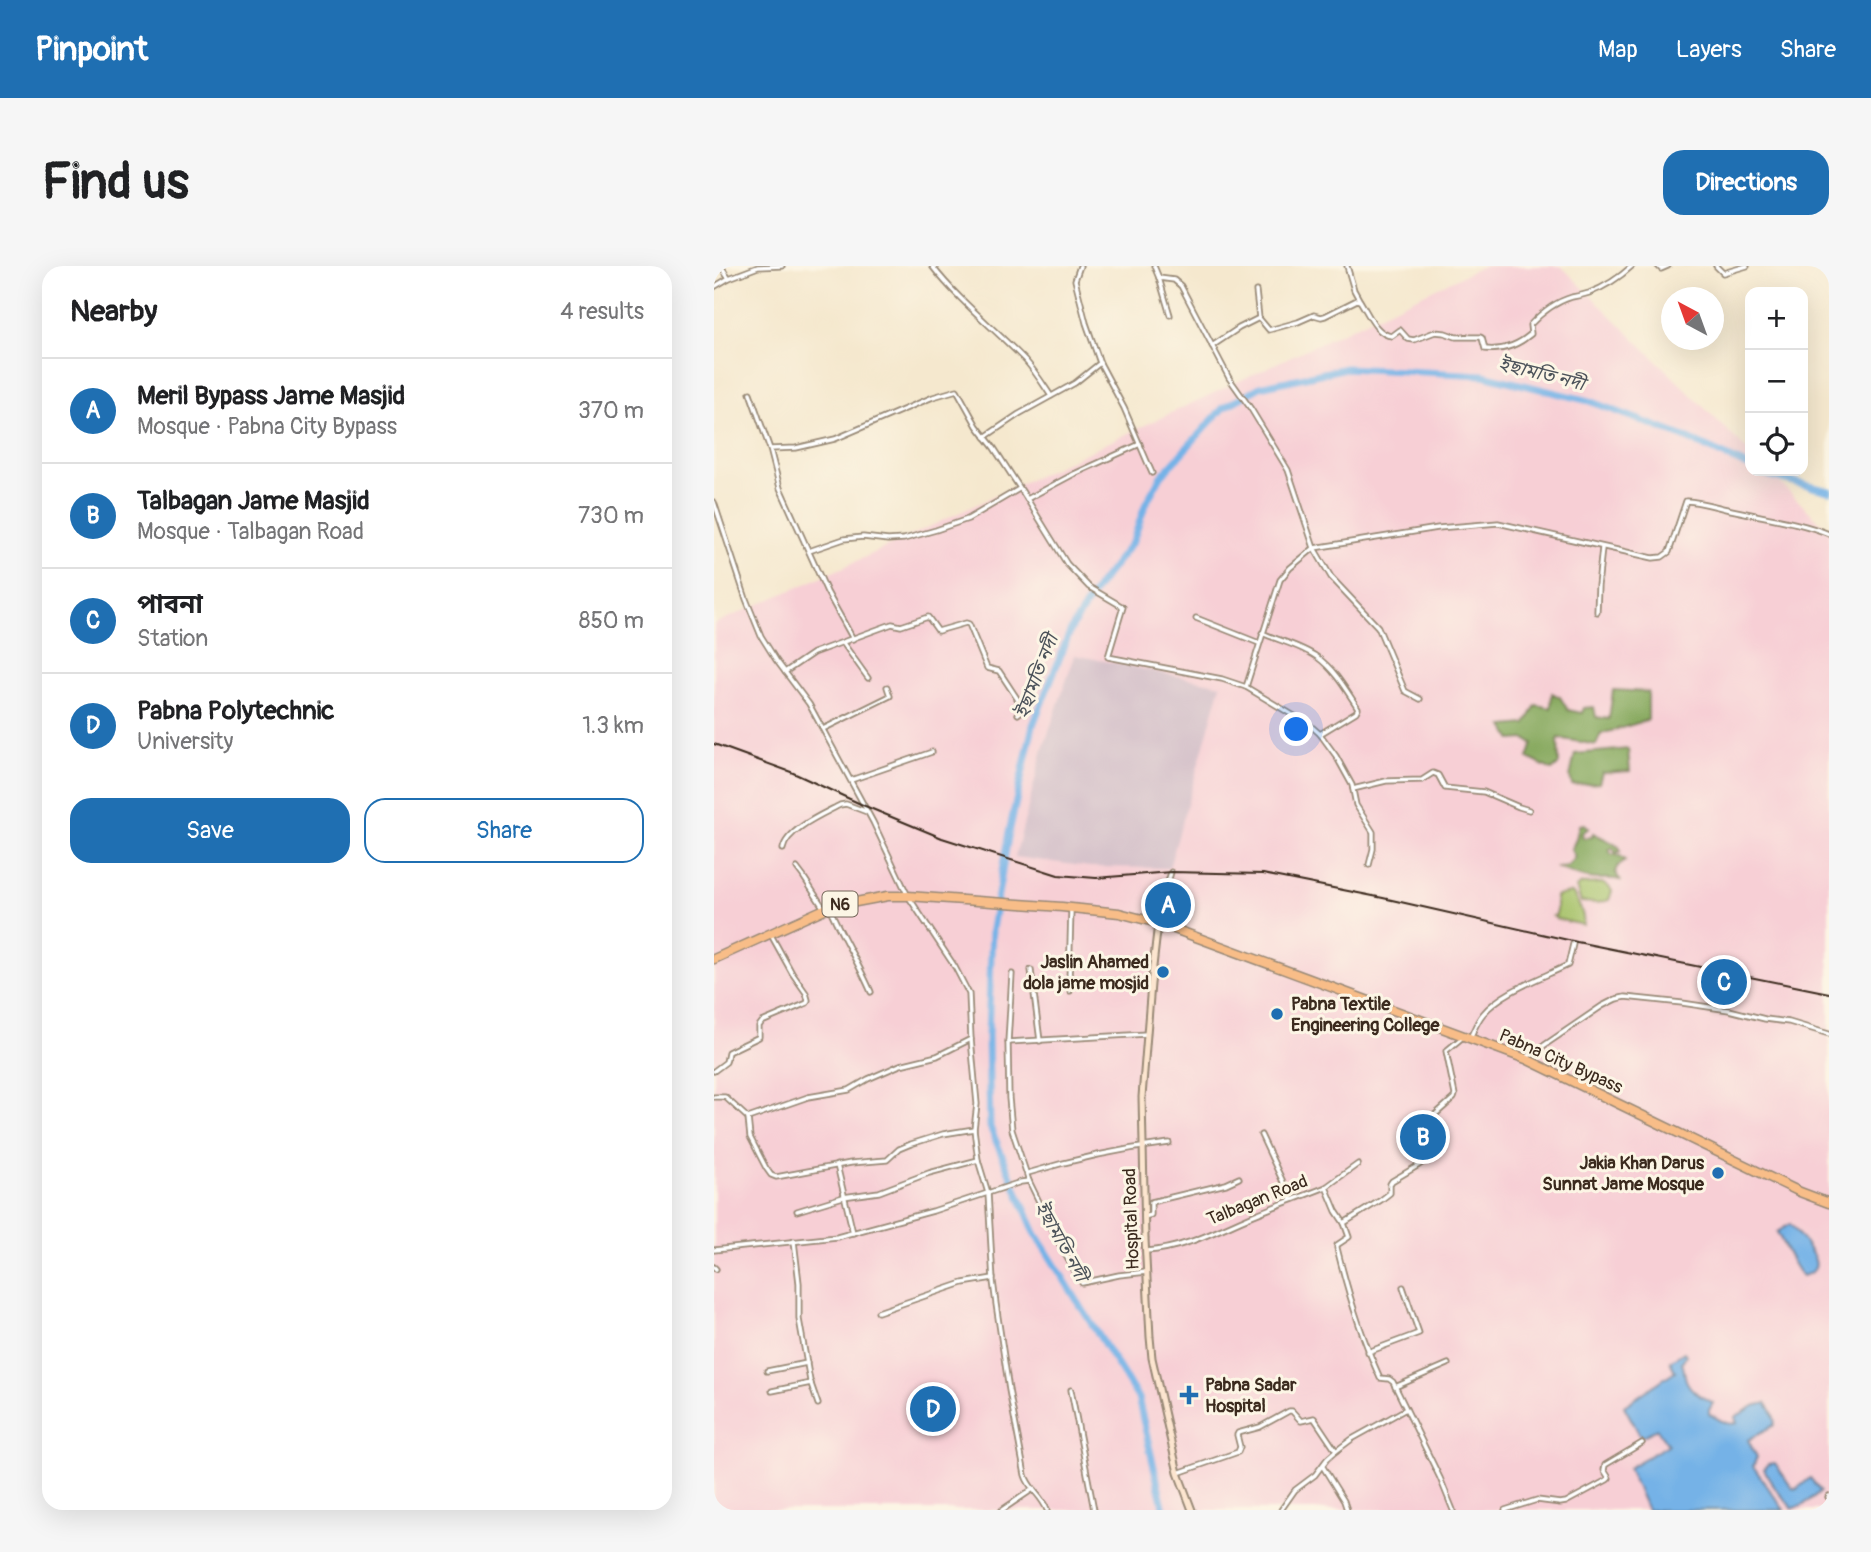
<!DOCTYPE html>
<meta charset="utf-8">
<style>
body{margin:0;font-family:Pangolin,"Noto Sans Bengali",sans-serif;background:#f6f6f6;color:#202124}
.controls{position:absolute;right:21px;top:21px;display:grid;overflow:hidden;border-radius:14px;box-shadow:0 7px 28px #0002}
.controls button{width:63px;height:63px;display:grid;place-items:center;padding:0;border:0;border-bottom:2px solid #e0e0e0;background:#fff;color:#202124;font:35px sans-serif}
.compass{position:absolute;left:947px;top:21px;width:63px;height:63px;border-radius:50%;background:#fff;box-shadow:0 7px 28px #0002;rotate:319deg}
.you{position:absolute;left:583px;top:464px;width:24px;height:24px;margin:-18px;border:5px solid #fff;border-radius:50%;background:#1a73e8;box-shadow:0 0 0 10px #1a73e833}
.badge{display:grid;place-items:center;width:46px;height:46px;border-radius:50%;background:#1f6fb2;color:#fff;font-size:23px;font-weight:700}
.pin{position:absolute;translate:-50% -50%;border:4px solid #fff;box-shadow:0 2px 7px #0006}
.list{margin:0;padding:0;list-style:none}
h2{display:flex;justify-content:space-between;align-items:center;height:91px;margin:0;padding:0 28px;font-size:30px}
h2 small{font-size:23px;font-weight:400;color:#757577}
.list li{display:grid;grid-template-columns:46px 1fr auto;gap:21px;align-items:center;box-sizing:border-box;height:105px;padding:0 28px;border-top:2px solid #e0e0e0}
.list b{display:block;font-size:26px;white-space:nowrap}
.list p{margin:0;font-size:23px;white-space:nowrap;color:#757577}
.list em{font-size:23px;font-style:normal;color:#757577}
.actions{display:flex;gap:14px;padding:21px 28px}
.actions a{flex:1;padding:16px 0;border:2px solid #1f6fb2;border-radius:21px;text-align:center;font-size:24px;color:#1f6fb2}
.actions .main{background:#1f6fb2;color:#fff}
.icon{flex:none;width:38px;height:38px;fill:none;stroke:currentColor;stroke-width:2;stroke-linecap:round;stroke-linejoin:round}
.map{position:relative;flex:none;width:1115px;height:1244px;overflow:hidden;border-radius:21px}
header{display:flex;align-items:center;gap:42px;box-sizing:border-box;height:98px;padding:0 35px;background:#1f6fb2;color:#fff}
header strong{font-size:33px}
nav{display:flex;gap:38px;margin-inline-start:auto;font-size:24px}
.intro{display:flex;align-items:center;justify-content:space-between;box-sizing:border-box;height:168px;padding:0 42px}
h1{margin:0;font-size:49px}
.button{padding:18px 32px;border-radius:21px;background:#1f6fb2;color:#fff;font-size:24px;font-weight:700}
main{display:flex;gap:42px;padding:0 42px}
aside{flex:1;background:#fff;border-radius:21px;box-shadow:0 7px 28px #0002}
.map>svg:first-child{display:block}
.built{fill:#f7cfd5}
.industrial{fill:#d2bdc8}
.green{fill:#a5c168;stroke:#707643;stroke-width:2}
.forest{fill:#84a75c;stroke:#60683d;stroke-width:2}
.water{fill:#75b2e7;stroke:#586e82;stroke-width:2}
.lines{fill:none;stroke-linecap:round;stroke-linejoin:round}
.river{stroke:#75b2e7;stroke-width:7}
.street-casing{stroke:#988976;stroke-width:7}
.secondary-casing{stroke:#988976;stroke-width:9}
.highway-casing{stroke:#988976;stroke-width:11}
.street{stroke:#fff;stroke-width:3.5}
.secondary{stroke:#fce5cf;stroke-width:5}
.highway{stroke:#f8bd88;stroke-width:8}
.rail{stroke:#3b2a1e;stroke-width:2}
.poi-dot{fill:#1f6fb2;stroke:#fcf5e5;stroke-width:2.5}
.labels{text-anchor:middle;stroke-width:6;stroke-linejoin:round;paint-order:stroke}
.shield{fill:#fcf5e5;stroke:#75675a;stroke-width:2}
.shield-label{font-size:16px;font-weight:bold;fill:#3b2a1e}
.poi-label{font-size:18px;font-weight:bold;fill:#3b2a1e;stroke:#fcf5e5;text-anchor:end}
.street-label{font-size:18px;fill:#3b2a1e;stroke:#fcf5e5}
.water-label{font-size:19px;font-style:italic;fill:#4c535a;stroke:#fcf5e5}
</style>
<header>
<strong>Pinpoint</strong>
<nav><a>Map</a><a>Layers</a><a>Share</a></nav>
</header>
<div class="intro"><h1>Find us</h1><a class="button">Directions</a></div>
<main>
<aside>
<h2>Nearby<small>4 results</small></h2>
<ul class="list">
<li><span class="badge">A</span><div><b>Meril Bypass Jame Masjid</b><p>Mosque · Pabna City Bypass</p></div><em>370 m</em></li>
<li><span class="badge">B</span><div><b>Talbagan Jame Masjid</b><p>Mosque · Talbagan Road</p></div><em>730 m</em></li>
<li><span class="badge">C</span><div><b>পাবনা</b><p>Station</p></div><em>850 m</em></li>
<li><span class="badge">D</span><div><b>Pabna Polytechnic</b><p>University</p></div><em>1.3 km</em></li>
</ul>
<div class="actions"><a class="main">Save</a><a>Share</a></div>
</aside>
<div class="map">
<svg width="1115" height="1244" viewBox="0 0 1115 1244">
<rect width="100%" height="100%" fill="#fcf5e5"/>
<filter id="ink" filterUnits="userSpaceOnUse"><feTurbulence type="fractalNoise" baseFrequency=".0143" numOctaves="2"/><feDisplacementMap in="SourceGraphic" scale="14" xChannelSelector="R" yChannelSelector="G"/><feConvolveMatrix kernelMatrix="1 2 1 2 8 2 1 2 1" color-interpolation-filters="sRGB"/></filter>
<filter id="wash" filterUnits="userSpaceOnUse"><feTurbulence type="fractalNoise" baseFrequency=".00686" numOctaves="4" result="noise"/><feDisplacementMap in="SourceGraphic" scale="28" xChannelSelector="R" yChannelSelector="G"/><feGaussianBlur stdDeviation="1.57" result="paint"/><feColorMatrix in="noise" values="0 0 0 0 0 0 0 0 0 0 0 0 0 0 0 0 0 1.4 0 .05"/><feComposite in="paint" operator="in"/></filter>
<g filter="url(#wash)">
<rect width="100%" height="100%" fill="#f5e8ce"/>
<path class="built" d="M769,0H847L1036,187V205H1054L1115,265V1244H0V358L130,301Z"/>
<path class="industrial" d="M361,389L507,419L455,602L376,601L301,591L329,483Z"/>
<g class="green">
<path d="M888,617L895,621L898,625L895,634L884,637L867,636L862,622L868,618Z"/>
<path d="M856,627L859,628C864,637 871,648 869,659L843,653L839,650L842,649V630Z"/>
</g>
<g class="forest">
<path d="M899,424L934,426V454L887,468L882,479L844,472L845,498L838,504L814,492L819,477L811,473L798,474L790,460L812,458L822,439L837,442L838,427L846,431L854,444L868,447L870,442L880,441L882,451L895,453Z"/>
<path d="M914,483L916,505L888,507L885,517L858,519L856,511L861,488Z"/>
<path d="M870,558L875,562L868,567L869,572L878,571L879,567L895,575L905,581L907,585L902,587L898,582L895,583L897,588C902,589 908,589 911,594L903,601L901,606L906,614C898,612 892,613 883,613C869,613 857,607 844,602L854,600L861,591L857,584L862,573L865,559Z"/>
</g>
<g class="water">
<path d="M1076,958C1080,962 1083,967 1086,971C1095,983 1115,1004 1088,1010C1079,1000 1070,979 1063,966Z"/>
<path d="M970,1086L972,1089L968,1096C970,1102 970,1108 972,1114C976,1125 989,1132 999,1137L995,1144V1148C1006,1153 1011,1160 1023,1157L1021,1151L1040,1140L1052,1137C1057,1143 1062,1151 1060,1159L1034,1174L1043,1191L1039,1200L1070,1244H933L914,1202L954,1179L943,1163L927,1171L910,1140L961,1105L956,1095Z"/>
<path d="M1061,1197L1078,1222L1083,1223L1096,1212L1107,1225L1088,1240L1078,1242L1061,1222L1050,1203L1055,1198Z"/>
</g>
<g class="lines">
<g class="river">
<path d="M1045,205L1056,210L1115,225"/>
<path d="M450,1244L424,1132L321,967L276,861L274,770L278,663L294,571L319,459L357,363L384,320L419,275L432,237L447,210L509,142L546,121L632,102L769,109L875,135L968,170L1036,201"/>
</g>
</g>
</g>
<g filter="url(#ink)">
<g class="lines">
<defs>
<g id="street">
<path d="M7,0L15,12"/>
<path d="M218,0C245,35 280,62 311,94C321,105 329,118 337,130"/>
<path d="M366,0L361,14L372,57L386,97L410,142L438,207"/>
<path d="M440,0L445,12L456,49"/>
<path d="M633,0L640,24L646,35"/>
<path d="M944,0L947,3L954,0"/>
<path d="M1002,0L1009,7L1033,0"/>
<path d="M445,12L460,14L467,20L515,112L537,143L574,204L600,282L617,311L664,361L691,425L706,433"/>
<path d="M0,21L15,12L44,1L68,0"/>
<path d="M545,52L555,64L584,56L600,49L607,51L611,50L643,34L646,35C654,47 662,69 678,70L686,64L694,73L700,74L721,66L731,67L742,71H766L768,72L771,83C789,85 803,80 817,68L816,59C828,46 841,36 858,31C864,30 869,29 875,27C891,21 905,12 918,0"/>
<path d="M498,80L525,62L545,52L542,25"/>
<path d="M36,127L56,183L66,222L113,326L139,373"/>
<path d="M271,171L305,148L361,117L386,97"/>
<path d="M56,183L82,182L121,173L219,131L243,124L263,160L280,182L313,233L353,298L375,321L409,341L394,391L508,413L532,421L597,460L606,468L622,490L638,519L642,539L659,566V583L655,599"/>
<path d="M313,233L360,208L426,178"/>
<path d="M0,236L32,333L47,370L62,394L95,438L159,556L194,630L241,701L255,728L257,773L263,838L260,863L264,894L274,927L279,1015L282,1038L295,1124L311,1209C315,1223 328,1230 333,1244"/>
<path d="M95,285L130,273L149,271L174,274L190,273L222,264L254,253L305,223"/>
<path d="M883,346L884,320L888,282"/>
<path d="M482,352L545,377"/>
<path d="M548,367C566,375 588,380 603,391C621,404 632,424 644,442L642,446L606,468"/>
<path d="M129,377L154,412"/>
<path d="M71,406L99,387L178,358L187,360L214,351L224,365L252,357L255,358L273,402L285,405L310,443L304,448"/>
<path d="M532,421L566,314L576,302L600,282L724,262L784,257L939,292L948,291L955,286L972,235C990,236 1005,242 1022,245C1053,252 1086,256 1115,268"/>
<path d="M109,463L176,430L173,421"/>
<path d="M137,514L218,486"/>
<path d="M639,523L672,515L708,514L719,507L724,509L731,522L770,526L805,541L815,544"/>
<path d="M69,583C72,564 109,548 126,539L132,538L153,546"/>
<path d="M83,602L89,610L109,641"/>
<path d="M116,643C128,671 145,698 157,726"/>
<path d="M444,657L450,630L457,606"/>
<path d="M317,704L326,775"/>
<path d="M298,708L294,776L295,832L298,864L315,915L349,985L368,1017L405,1009L433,1006"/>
<path d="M356,725L355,715L357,644"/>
<path d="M756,772C760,764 763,755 769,748C788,725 828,712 854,699L859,678"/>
<path d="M294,776L433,768"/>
<path d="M813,791L888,740L902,733L911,731L968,737L1015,744L1051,753L1075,756L1115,768"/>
<path d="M0,805L12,796L14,786L45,771V760L48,756L93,737L94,734L92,727L78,707L57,669"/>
<path d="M0,831H11L34,852L36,871L52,902L57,909L62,911L137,897L173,894L185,883L197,878L229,868L260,863"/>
<path d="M34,852L94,831L135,824L154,813L186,799L223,790L257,773"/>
<path d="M547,869L577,933"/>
<path d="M123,899L139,967"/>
<path d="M314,907C360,893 407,883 455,877"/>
<path d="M612,921L644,898"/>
<path d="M83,945L129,931L165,926L215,907L264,894"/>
<path d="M430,951L437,949V936L512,918L525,912"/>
<path d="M630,957L635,971L623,979V982C634,1027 647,1070 666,1112L675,1113L679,1116L726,1212L739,1244"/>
<path d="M80,975L85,1017V1053L96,1115L104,1138"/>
<path d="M0,984L123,971L219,945L307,916L315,915"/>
<path d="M432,985C469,983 502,965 535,951C561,940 587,931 612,921L622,945L630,957L667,934L676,927V918L678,915L705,899L713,893L698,869L740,832L741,829L732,785L749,771"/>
<path d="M0,1001L2,1003"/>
<path d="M164,1046L249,1017L279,1012"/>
<path d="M654,1086L705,1067L689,1021"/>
<path d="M53,1105L93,1097"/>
<path d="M681,1121L734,1098"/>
<path d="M357,1124L380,1244"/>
<path d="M58,1125L97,1117"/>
<path d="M609,1201L630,1235L633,1244"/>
<path d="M464,1207L524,1186L526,1181L523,1169L524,1167L546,1161L575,1145H578L587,1155L600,1152L622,1185"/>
<path d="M1114,1231L1115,1230"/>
<path d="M288,1244L319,1223"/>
<path d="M567,1244L581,1224L601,1209L613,1193L622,1185L638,1173L692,1143"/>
<path d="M791,1244L823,1234L846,1237L852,1236L893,1214L895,1212L890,1204L891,1199L928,1177"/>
</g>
<path id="secondary" d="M444,657L437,718L428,831L431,973L436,1071L438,1092L464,1207L478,1244"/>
<path id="highway" d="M0,693L115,641L174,630H194L348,641L405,647L444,657L812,793L1086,926L1115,937"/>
</defs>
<use href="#street" class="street-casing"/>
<use href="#secondary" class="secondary-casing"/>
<use href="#highway" class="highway-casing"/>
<use href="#street" class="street"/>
<use href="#secondary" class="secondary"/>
<use href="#highway" class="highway"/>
<path class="rail" d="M0,478L77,506L151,540L228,572L344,609L382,612L457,606L549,608L669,632L863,676L1115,727"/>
</g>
</g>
<g class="poi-dot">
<circle cx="449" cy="706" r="7"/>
<circle cx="563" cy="748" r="7"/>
<circle cx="1004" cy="907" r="7"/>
<path d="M471.5 1118.5h7v7h7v7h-7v7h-7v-7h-7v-7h7z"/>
</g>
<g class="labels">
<rect class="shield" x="108.5" y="625.5" width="35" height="25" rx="5"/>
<g class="shield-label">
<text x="126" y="644">N6</text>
</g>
<g class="poi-label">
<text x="435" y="702">Jaslin Ahamed<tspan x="435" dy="21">dola jame mosjid</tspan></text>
<text x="577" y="744" text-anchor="start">Pabna Textile<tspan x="577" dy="21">Engineering College</tspan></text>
<text x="990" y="903">Jakia Khan Darus<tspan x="990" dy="21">Sunnat Jame Mosque</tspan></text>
<text x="491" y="1125" text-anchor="start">Pabna Sadar<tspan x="491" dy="21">Hospital</tspan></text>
</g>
<g class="street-label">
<text transform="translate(847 795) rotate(24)" y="6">Pabna City Bypass</text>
<text transform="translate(543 934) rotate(-22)" y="6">Talbagan Road</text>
<text transform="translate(417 953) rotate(-92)" y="6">Hospital Road</text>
</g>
<g class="water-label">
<text transform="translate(828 107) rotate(14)" y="7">ইছামতি নদী</text>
<text transform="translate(322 410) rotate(-69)" y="7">ইছামতি নদী</text>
<text transform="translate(348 975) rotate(61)" y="7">ইছামতি নদী</text>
</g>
</g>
</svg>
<div class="controls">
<button>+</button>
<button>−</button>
<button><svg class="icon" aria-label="locate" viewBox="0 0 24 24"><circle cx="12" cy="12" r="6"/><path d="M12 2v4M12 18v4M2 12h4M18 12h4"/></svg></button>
</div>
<svg class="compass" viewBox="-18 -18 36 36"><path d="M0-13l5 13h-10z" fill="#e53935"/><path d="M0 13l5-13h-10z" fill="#757577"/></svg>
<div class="you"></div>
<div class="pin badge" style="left:454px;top:639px">A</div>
<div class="pin badge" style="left:709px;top:871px">B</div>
<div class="pin badge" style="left:1010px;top:716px">C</div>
<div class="pin badge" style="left:219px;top:1143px">D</div>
</div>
</main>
